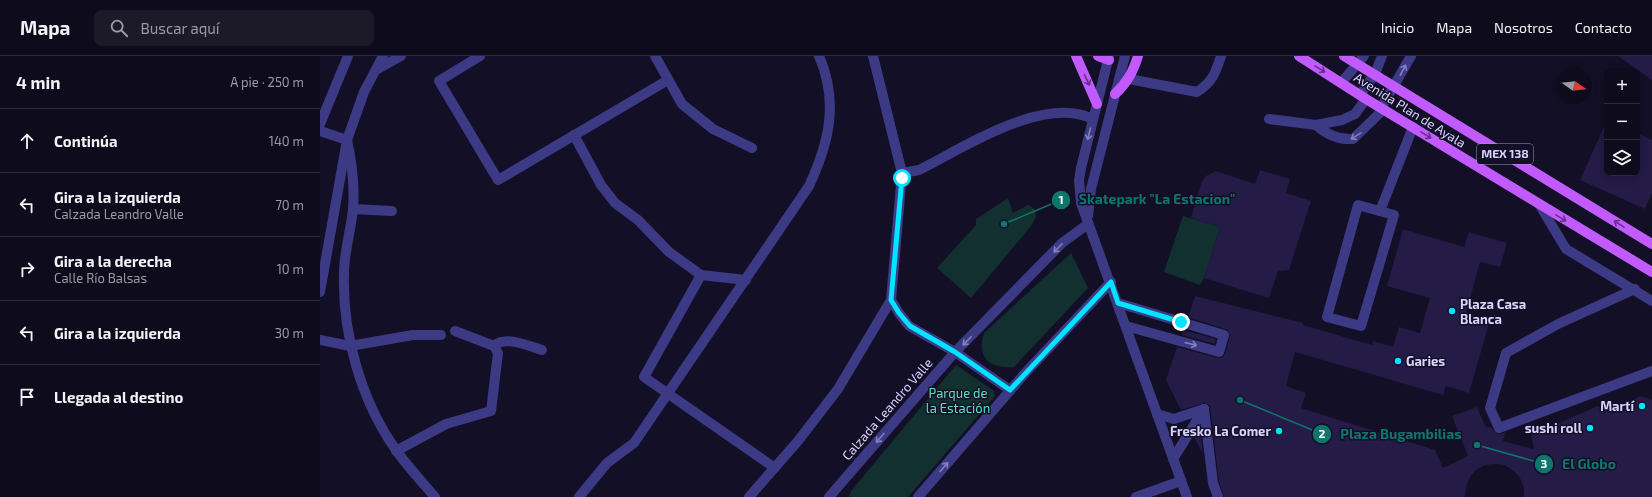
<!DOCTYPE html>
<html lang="es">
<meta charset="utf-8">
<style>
body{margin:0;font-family:"Exo 2",sans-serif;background:#1c1929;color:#f1f3f6}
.controls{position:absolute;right:12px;top:12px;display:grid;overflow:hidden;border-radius:8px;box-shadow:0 2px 10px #0003}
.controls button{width:36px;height:36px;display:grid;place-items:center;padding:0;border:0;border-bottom:1px solid #2e2b3b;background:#0e0b1c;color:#f1f3f6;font:20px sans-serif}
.compass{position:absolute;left:1236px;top:12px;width:36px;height:36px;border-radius:50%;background:#0e0b1c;box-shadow:0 2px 10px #0003;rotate:104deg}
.stop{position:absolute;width:12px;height:12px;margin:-9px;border:3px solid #00e5ff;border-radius:50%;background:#fff}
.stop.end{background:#00e5ff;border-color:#fff;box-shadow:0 1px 4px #0008}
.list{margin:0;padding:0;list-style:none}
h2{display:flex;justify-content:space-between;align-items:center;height:52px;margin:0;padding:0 16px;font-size:17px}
h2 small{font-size:13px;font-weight:400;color:#9b9ba3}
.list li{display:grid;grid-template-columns:26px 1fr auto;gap:12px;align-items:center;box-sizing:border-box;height:64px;padding:0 16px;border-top:1px solid #2e2b3b}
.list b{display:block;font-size:15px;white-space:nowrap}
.list p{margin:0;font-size:13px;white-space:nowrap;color:#9b9ba3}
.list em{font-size:13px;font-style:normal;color:#9b9ba3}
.icon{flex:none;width:22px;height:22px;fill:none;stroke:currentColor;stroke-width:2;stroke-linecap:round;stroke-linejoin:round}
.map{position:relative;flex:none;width:1332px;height:441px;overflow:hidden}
header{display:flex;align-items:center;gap:24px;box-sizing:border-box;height:56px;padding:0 20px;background:#0e0b1c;border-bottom:1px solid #2e2b3b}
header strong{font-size:19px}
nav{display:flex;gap:22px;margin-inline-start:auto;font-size:14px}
.search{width:280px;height:36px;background:#1c1929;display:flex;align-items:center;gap:10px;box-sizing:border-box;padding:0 14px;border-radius:8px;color:#9b9ba3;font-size:15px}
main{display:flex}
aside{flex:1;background:#0e0b1c}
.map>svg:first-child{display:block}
.green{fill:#12302f}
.building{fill:#241b47}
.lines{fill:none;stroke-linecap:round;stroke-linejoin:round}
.minor{stroke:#3d3a85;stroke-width:10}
.major{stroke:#c25bff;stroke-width:10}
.oneway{stroke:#623188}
.oneway2{stroke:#837fbc}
.route{stroke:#00e5ff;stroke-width:5}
.poi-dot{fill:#00e5ff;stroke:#130f26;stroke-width:1.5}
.labels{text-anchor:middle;stroke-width:3;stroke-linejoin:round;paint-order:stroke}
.shield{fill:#130f26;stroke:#9e99be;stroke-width:1}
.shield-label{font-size:12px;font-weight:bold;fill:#d9d4ff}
.street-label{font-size:13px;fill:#d9d4ff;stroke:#130f26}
.poi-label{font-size:13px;font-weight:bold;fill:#d9d4ff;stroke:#130f26;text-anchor:end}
.park-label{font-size:13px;fill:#5fe0c0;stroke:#130f26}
.leader{fill:none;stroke:#0f766e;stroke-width:1.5}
.callout-dot{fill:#0f766e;stroke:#130f26;stroke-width:1.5}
.mark-label{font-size:12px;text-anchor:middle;font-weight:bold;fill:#fff}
.callout-label{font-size:14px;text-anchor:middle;font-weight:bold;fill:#0f766e;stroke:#130f26;stroke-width:3;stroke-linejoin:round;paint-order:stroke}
</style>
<header>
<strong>Mapa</strong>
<div class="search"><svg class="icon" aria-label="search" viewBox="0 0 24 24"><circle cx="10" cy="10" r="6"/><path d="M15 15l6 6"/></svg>Buscar aquí</div>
<nav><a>Inicio</a><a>Mapa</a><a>Nosotros</a><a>Contacto</a></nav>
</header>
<main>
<aside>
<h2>4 min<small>A pie · 250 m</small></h2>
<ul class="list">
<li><svg class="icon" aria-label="ahead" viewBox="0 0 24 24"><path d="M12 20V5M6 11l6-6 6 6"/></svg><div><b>Continúa</b></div><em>140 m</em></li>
<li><svg class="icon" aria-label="left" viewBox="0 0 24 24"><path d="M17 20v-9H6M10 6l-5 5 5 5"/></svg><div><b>Gira a la izquierda</b><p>Calzada Leandro Valle</p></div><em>70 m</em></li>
<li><svg class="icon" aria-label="right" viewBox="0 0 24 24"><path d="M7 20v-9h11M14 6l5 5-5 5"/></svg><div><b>Gira a la derecha</b><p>Calle Río Balsas</p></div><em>10 m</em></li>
<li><svg class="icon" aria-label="left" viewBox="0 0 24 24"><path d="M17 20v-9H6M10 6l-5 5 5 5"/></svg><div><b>Gira a la izquierda</b></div><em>30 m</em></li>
<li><svg class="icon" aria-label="arrive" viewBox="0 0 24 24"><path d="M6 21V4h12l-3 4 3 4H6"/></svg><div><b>Llegada al destino</b></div></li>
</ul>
</aside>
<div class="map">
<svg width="1332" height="441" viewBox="0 0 1332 441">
<rect width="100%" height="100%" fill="#130f26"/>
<g class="green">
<path d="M688,142L693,157L708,149L715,153L716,161L711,170L651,242L617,212L656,169V163Z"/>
<path d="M863,160L900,171L884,222L880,229L844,216Z"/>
<path d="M751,197L768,232L694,311C670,313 656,302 664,277Z"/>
<path d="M636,309L674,335L675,340L588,441H529L531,435Z"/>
</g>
<g class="building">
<path d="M1298,0H1332V24Z"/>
<path d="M1287,64V117H1317V77L1332,84V137L1325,153L1260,124Z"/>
<path d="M940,114L970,123L966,137L991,145L969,214L958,215L949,242L884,222L900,171L871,162L881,128L886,120L896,115L935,128Z"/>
<path d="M1083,173L1144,191L1149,176L1187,187L1180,211L1160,206L1146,257L1170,264L1149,337L1126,330L1123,339L975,296L966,330L986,337L981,352L1115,394L1123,412L1148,400L1132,360L1157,351L1165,370L1172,372L1178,378L1185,377L1183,385L1214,393L1211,379L1278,350L1290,353L1321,340L1332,344V441H1204V432L1200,422L1194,415L1185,409L1175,408L1165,409L1156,414L1150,421L1146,431L1145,441H904L899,426L890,350L884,347L861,354L846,324L857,291L898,302L903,301L905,298L910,280L908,274L868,261L875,240L983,267V269L1052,289L1053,285L1073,291L1079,271L1100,277L1110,242L1067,230Z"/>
<path d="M863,274L896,283L895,288L862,279Z"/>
<path d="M880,372L883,398L874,381Z"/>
</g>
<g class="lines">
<g class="minor">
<path d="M160,0L119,25L178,124L348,24"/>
<path d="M335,0L362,48L393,73L432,92"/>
<path d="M789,0L761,112L759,124L761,147L867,441"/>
<path d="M56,14L81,0"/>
<path d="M809,23L877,36C893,25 895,18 901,0"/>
<path d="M1021,27L1044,0"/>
<path d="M1040,39L1055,18L1062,0"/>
<path d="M1061,52L1091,0"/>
<path d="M949,63L996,69L1022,64L1035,58L1046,43"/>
<path d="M0,68L28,0"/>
<path d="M996,69C1007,79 1018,84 1033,83L1064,53"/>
<path d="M0,75L27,84C32,107 35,130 33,153C31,174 24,196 24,217C22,277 41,345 76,394C88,411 102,426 115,441"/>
<path d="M254,79L281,129L295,147L318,164L349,196L381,219L426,224"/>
<path d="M582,117L599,114C645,91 723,39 773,63"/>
<path d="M1219,148L1246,193L1332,245"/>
<path d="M1038,149L1074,159L1041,270L1007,261Z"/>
<path d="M33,153L72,155"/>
<path d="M1060,155L1093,71"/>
<path d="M768,160L771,133L805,0"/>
<path d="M381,219L324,321L455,412"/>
<path d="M1315,233L1238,268L1186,297L1170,352L1179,372L1332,315"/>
<path d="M0,236L27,84L44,36L63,0"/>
<path d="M571,244L579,257L589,270L635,296L690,334"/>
<path d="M798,247L904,279L899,296L806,270"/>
<path d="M0,284L30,290L93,279H121"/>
<path d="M174,290C185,279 209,290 222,294"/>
<path d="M884,353L893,427L898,441"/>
<path d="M837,358L854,363L884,353"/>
<path d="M76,395L126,368L171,355L178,297L174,290L135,275"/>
<path d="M853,403L884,353"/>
<path d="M259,441L287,407L314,387L489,130C509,87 519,46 499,0"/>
<path d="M429,441L478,385L518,333L571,244L582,117L553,0"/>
<path d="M509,441L635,296L742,187L768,168"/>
<path d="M598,441L707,315L791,226"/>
<path d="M816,441L861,425"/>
</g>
<g class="major">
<path d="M756,0L777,48"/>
<path d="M778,0L789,4"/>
<path d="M979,0L1046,43L1332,216"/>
<path d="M1024,0L1332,188"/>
<path d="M795,38C807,27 813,16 818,0"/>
</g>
</g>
<defs><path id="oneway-shaft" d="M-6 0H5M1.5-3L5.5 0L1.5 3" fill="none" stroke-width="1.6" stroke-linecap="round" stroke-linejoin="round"/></defs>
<g class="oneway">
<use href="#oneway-shaft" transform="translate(1000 13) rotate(32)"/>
<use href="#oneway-shaft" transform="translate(767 24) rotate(65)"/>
<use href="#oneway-shaft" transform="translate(1106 79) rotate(31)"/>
<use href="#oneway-shaft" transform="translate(1241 162) rotate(31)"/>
<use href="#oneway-shaft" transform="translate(1299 168) rotate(-148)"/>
</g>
<g class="oneway2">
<use href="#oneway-shaft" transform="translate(1083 14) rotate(-62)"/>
<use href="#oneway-shaft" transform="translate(769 78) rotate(104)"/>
<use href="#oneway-shaft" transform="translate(1036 80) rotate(148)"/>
<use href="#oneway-shaft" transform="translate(738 192) rotate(135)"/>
<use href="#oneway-shaft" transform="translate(647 285) rotate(134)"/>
<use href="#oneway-shaft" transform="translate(871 288) rotate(15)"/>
<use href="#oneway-shaft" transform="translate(560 382) rotate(131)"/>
<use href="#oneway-shaft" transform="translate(624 411) rotate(-49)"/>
</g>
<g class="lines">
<path class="route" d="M582,122L571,244L579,257L590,270L635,296L690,334L791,226L798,247L861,266"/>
</g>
<g class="poi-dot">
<circle cx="1132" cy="255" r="4"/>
<circle cx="1078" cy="305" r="4"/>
<circle cx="1322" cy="350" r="4"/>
<circle cx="1270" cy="372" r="4"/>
<circle cx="959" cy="375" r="4"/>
</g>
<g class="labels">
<rect class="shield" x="1157" y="88" width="56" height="20" rx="3"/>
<g class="shield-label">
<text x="1185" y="102">MEX 138</text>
</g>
<g class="street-label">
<text transform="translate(1090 54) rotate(32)" y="5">Avenida Plan de Ayala</text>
<text transform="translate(567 353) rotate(-49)" y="5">Calzada Leandro Valle</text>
</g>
<g class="poi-label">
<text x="1140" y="253" text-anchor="start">Plaza Casa<tspan x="1140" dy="15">Blanca</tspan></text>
<text x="1086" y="310" text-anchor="start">Garies</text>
<text x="1314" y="355">Martí</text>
<text x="1262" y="377">sushi roll</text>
<text x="951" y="380">Fresko La Comer</text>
</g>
<g class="park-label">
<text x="638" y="342">Parque de<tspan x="638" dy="15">la Estación</tspan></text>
</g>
</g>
<path class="leader" d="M684 168L741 144M920 344L1002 378M1157 389L1224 408"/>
<g class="callout-dot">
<circle cx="684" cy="168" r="4"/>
<circle cx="920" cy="344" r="4"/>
<circle cx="1157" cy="389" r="4"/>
<circle cx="741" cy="144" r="10"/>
<circle cx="1002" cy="378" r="10"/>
<circle cx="1224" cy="408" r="10"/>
</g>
<g class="mark-label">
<text x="741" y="148">1</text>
<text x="1002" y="382">2</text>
<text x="1224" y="412">3</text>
</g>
<g class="callout-label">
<text x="837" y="148">Skatepark "La Estacion"</text>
<text x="1081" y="383">Plaza Bugambilias</text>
<text x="1269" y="413">El Globo</text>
</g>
</svg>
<div class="controls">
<button>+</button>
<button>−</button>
<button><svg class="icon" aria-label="layers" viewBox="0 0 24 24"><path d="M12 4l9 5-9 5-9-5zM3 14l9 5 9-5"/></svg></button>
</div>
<svg class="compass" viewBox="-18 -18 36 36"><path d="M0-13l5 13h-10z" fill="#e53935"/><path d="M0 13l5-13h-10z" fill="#9b9ba3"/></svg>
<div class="stop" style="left:582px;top:122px"></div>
<div class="stop end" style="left:861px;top:266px"></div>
</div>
</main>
